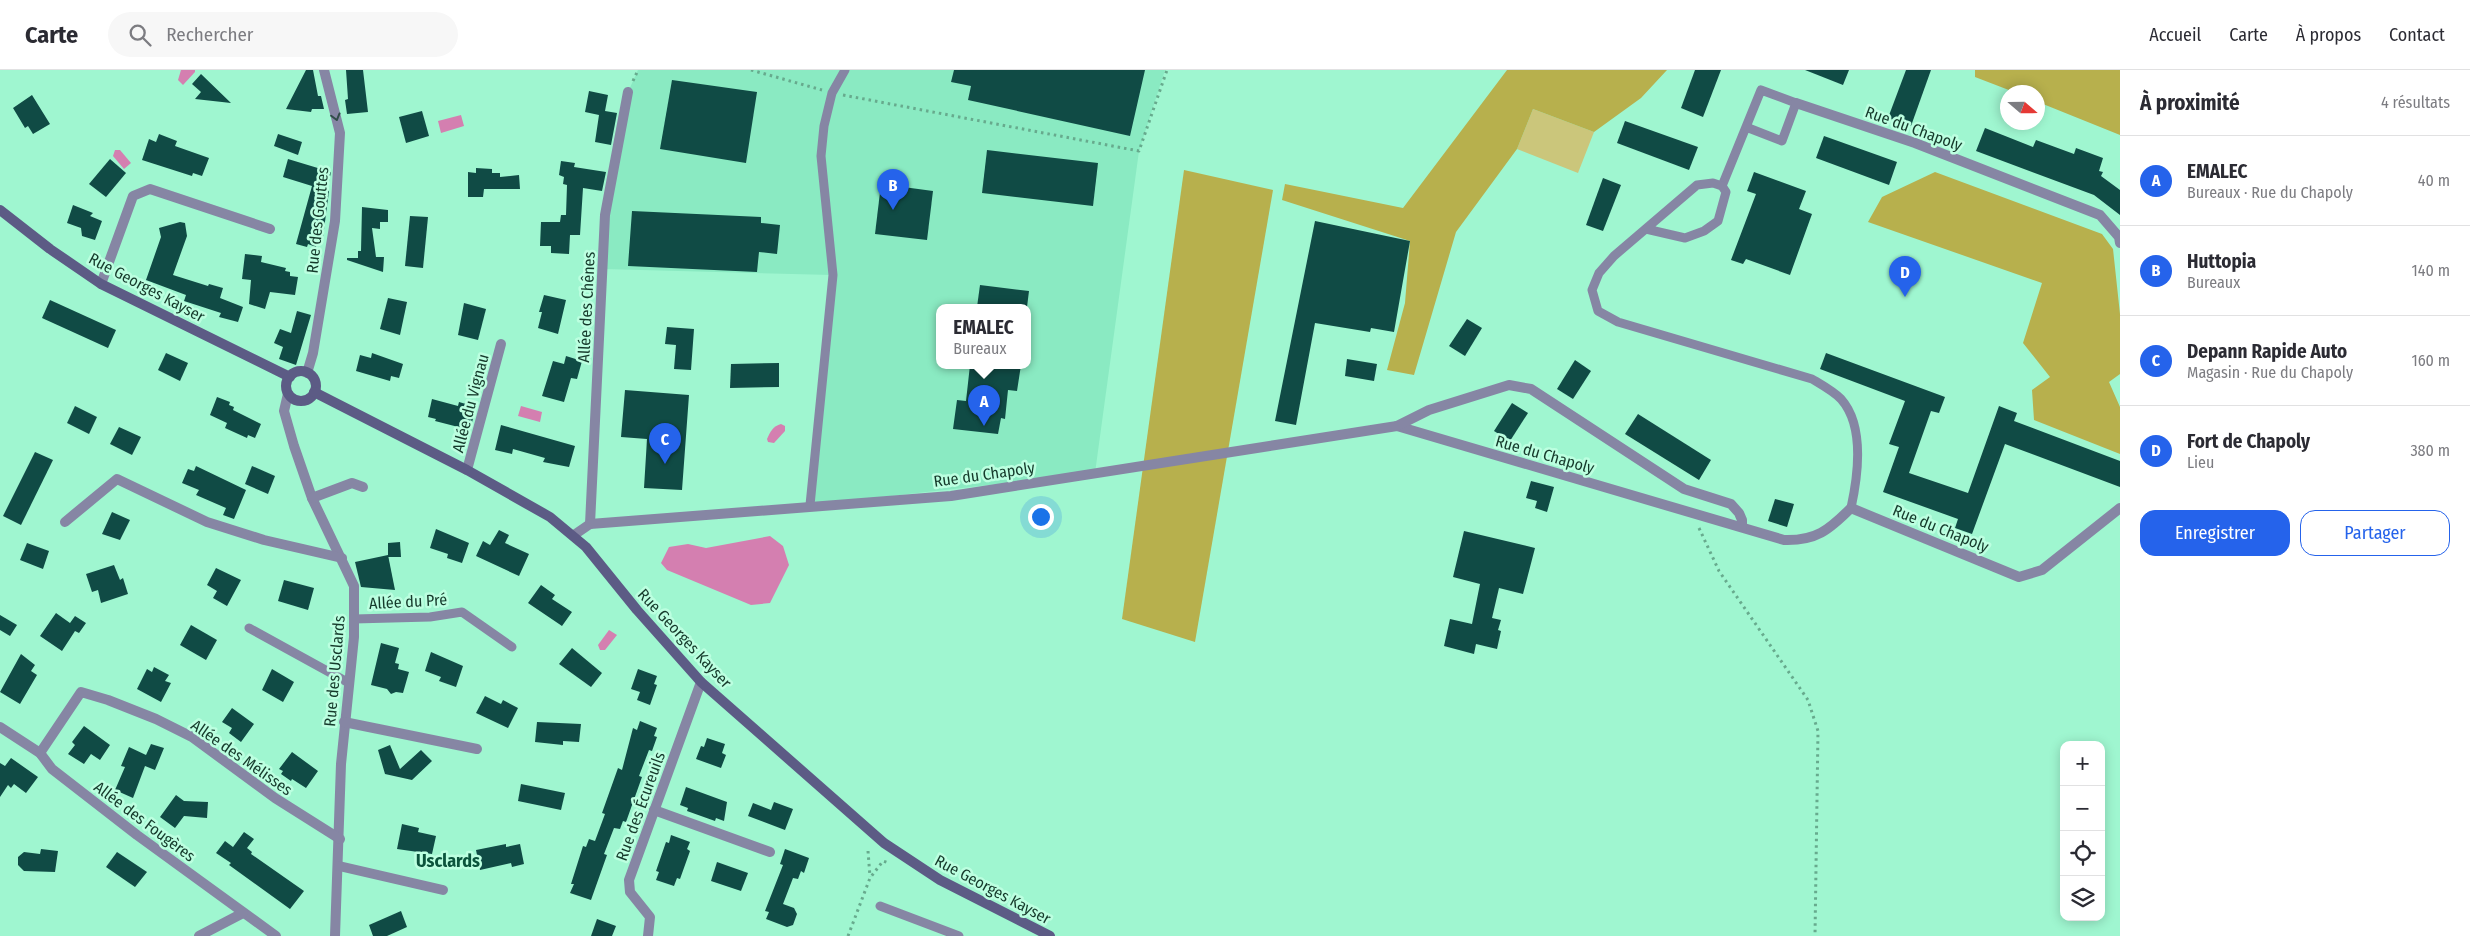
<!DOCTYPE html>
<html lang="fr">
<meta charset="utf-8">
<style>
body{margin:0;font-family:"Fira Sans Condensed",sans-serif;background:#f7f7f7;color:#2b2b33}
.controls{position:absolute;right:15px;bottom:15px;display:grid;overflow:hidden;border-radius:10px;box-shadow:0 2px 12px #0003}
.controls button{width:45px;height:45px;display:grid;place-items:center;padding:0;border:0;border-bottom:1px solid #e1e1e2;background:#fff;color:#2b2b33;font:25px sans-serif}
.compass{position:absolute;left:2000px;top:15px;width:45px;height:45px;border-radius:50%;background:#fff;box-shadow:0 2px 12px #0003;rotate:110deg}
.you{position:absolute;left:1040px;top:446px;width:18px;height:18px;margin:-12px;border:4px solid #fff;border-radius:50%;background:#1a73e8;box-shadow:0 0 0 8px #1a73e833}
.badge{display:grid;place-items:center;width:32px;height:32px;border-radius:50%;background:#2563eb;color:#fff;font-size:16px;font-weight:700}
.pin{position:absolute;translate:-50% -41px;filter:drop-shadow(0 1px 2px #0008)}
.pin::after{content:'';position:absolute;top:26px;width:18px;height:15px;background:inherit;clip-path:polygon(0 0,100% 0,50% 100%)}
.popup{position:absolute;left:936px;top:234px;width:95px;height:65px;box-sizing:border-box;display:grid;place-content:center;border-radius:10px;background:#fff;filter:drop-shadow(0 1px 4px #0005);font-size:16px;white-space:nowrap;color:#7c7c81}
.popup b{font-size:19px;color:#2b2b33}
.popup::after{content:'';position:absolute;left:50%;top:100%;margin-left:-10px;border:10px solid transparent;border-top-color:#fff}
.list{margin:0;padding:0;list-style:none}
h2{display:flex;justify-content:space-between;align-items:center;height:65px;margin:0;padding:0 20px;font-size:21px}
h2 small{font-size:16px;font-weight:400;color:#7c7c81}
.list li{display:grid;grid-template-columns:32px 1fr auto;gap:15px;align-items:center;box-sizing:border-box;height:90px;padding:0 20px;border-top:1px solid #e1e1e2}
.list b{display:block;font-size:19px;white-space:nowrap}
.list p{margin:0;font-size:16px;white-space:nowrap;color:#7c7c81}
.list em{font-size:16px;font-style:normal;color:#7c7c81}
.actions{display:flex;gap:10px;padding:15px 20px}
.actions a{flex:1;padding:11px 0;border:1px solid #2563eb;border-radius:15px;text-align:center;font-size:18px;color:#2563eb}
.actions .main{background:#2563eb;color:#fff}
.icon{flex:none;width:28px;height:28px;fill:none;stroke:currentColor;stroke-width:2;stroke-linecap:round;stroke-linejoin:round}
.map{position:relative;flex:none;width:2120px;height:866px;overflow:hidden}
header{display:flex;align-items:center;gap:30px;box-sizing:border-box;height:70px;padding:0 25px;background:#fff;border-bottom:1px solid #e1e1e2}
header strong{font-size:24px}
nav{display:flex;gap:28px;margin-inline-start:auto;font-size:18px}
.search{width:350px;height:45px;background:#f7f7f7;display:flex;align-items:center;gap:12px;box-sizing:border-box;padding:0 18px;border-radius:28px;color:#7c7c81;font-size:19px}
main{display:flex}
aside{flex:1;background:#fff}
.map>svg:first-child{display:block}
.built{fill:#8aeac2;fill-rule:evenodd}
.green{fill:#cbc67b}
.forest{fill:#b7b04d}
.water{fill:#d47fb0}
.building{fill:#104b45}
.lines{fill:none;stroke-linecap:round;stroke-linejoin:round}
.path{stroke:#67aa8d;stroke-width:3;stroke-dasharray:2.5 4;stroke-linecap:butt}
.lane{stroke:#8686a4;stroke-width:9}
.street{stroke:#8686a4;stroke-width:10}
.secondary{stroke:#5c5b85;stroke-width:10}
.oneway{stroke:#314d49}
.labels{text-anchor:middle;stroke-width:5;stroke-linejoin:round;paint-order:stroke}
.street-label{font-size:16px;fill:#153a2b;stroke:#bcffe0}
.neighbourhood-label{font-size:18px;font-weight:bold;fill:#0b543c;stroke:#bcffe0}
</style>
<header>
<strong>Carte</strong>
<div class="search"><svg class="icon" aria-label="search" viewBox="0 0 24 24"><circle cx="10" cy="10" r="6"/><path d="M15 15l6 6"/></svg>Rechercher</div>
<nav><a>Accueil</a><a>Carte</a><a>À propos</a><a>Contact</a></nav>
</header>
<main>
<div class="map">
<svg width="2120" height="866" viewBox="0 0 2120 866">
<rect width="100%" height="100%" fill="#9ff6d0"/>
<path class="built" d="M638,0H1165L1139,81L1095,403L810,435L832,205L603,199L605,145L628,22ZM940,237H1028V295H940Z"/>
<path class="green" d="M1533,39L1594,62L1578,103L1517,79Z"/>
<g class="forest">
<path d="M1507,0H1667L1641,28L1594,62L1533,39L1517,79L1456,162L1414,305L1387,300L1405,233L1410,171L1282,130L1285,114L1403,138Z"/>
<path d="M1975,0H2120V65L2038,32V22H2014L1975,7Z"/>
<path d="M1184,100L1273,120L1195,572L1122,549Z"/>
<path d="M1935,102L2102,164L2113,179L2120,244V304L2109,312L2120,337V384L2034,350L2032,320L2050,307L2023,273L2042,213L1868,152L1882,127Z"/>
</g>
<g class="water">
<path d="M181,0H195V2L183,15L178,10Z"/>
<path d="M461,45L464,56L441,63L438,51Z"/>
<path d="M115,80H120L131,93L124,99L113,86Z"/>
<path d="M521,336L542,342L540,352L518,346Z"/>
<path d="M781,354L785,356V361L774,373L768,372L767,369C770,362 773,356 781,354Z"/>
<path d="M770,466L783,476L789,495L770,533L751,535L667,500L661,493L669,477L688,474L706,478Z"/>
<path d="M609,560L617,565L605,580H600L598,575Z"/>
</g>
<g class="building">
<path d="M306,0H313L318,26H321L324,39H312L311,42L286,39Z"/>
<path d="M346,0H363L368,42L347,44L345,30L348,29Z"/>
<path d="M954,0H1145L1130,66L968,30L971,16L951,12Z"/>
<path d="M1695,0H1721L1703,47L1681,38Z"/>
<path d="M1805,0H1849L1843,15Z"/>
<path d="M1906,0H1931L1911,56L1888,48Z"/>
<path d="M201,4L231,33L195,29L201,22L192,14Z"/>
<path d="M672,10L757,22L746,93L660,79Z"/>
<path d="M589,21L608,25L605,41L617,43L611,75L595,72L599,45L585,42Z"/>
<path d="M32,25L50,54L33,64L28,56L25,58L13,38Z"/>
<path d="M422,41L429,66L406,73L399,47Z"/>
<path d="M1625,51L1698,77L1689,100L1617,73Z"/>
<path d="M1985,58L2033,77L2036,70L2074,84L2076,78L2103,88L2099,101L2103,102L2101,106L2120,120V145L2094,125L1976,81Z"/>
<path d="M159,64L177,71L175,76L209,88L202,106L193,103L192,106L142,90L149,69L156,72Z"/>
<path d="M278,64L302,72L298,85L274,76Z"/>
<path d="M1824,66L1897,92L1889,115L1816,88Z"/>
<path d="M987,80L1098,93L1093,136L982,123Z"/>
<path d="M110,89L126,103L106,127L89,114Z"/>
<path d="M288,89L331,102L327,120L329,121L323,167L319,166L316,177L308,174L307,177L296,174L312,116L283,107Z"/>
<path d="M561,91L575,93L574,97L606,102L602,121L583,118L580,165H570L569,184L551,183V176H540L541,152H560L561,145H566L567,115L563,114L564,107L559,105Z"/>
<path d="M476,98L492,99V103H500V107L519,105L520,119H484L483,127H468V102L476,103Z"/>
<path d="M1754,102L1806,121L1799,139L1812,144L1790,205L1746,189L1743,194L1731,190L1756,124L1747,121Z"/>
<path d="M1603,108L1621,115L1603,161L1586,155Z"/>
<path d="M881,114L933,121L927,170L875,164Z"/>
<path d="M73,135L93,143L90,146L102,151L95,170L82,166L81,158L67,153Z"/>
<path d="M362,137L388,140V152H380V159L372,158L376,187H384L383,202L347,190V188H358V181H361Z"/>
<path d="M632,141L761,147V153L780,155L777,184L759,182L757,202L628,196Z"/>
<path d="M410,146L428,147L423,198L405,196Z"/>
<path d="M1315,151L1410,171L1394,262L1371,258L1370,262L1315,253L1296,355L1275,351Z"/>
<path d="M180,152L185,153L187,166L173,205L208,216L209,214L223,218L220,228L243,237L238,252L219,247L221,243L184,231L186,225L146,210L161,167L159,158Z"/>
<path d="M245,184L262,186L261,192L286,198L285,201L290,202V206L298,207L295,225L270,222L265,239L249,234L251,210L242,209Z"/>
<path d="M980,215L1029,221L1027,237H977Z"/>
<path d="M544,225L566,230L558,264L538,258L542,242H539Z"/>
<path d="M388,228L407,232L400,265L380,259Z"/>
<path d="M50,230L116,260L108,278L42,248Z"/>
<path d="M464,233L486,239L478,270L458,265Z"/>
<path d="M297,241L311,245L296,295L279,289L283,277L274,273L280,259L291,263Z"/>
<path d="M1467,249L1482,258L1465,286L1449,276Z"/>
<path d="M667,257L694,259L691,300L674,299L676,275L665,274Z"/>
<path d="M166,283L188,293L180,311L158,300Z"/>
<path d="M372,283L403,294L399,308L391,306L390,311L356,301L360,285L371,288Z"/>
<path d="M1826,283L1945,327L1939,343L1931,341L1909,403L1968,423L1999,336L2017,343L2014,351L2120,391V417L2005,374L1972,464L1955,458L1958,449L1883,422L1899,377L1889,374L1905,331L1820,299Z"/>
<path d="M566,286L582,291L577,309L571,308L564,332L542,326L553,291L564,294Z"/>
<path d="M1347,289L1377,294L1374,311L1345,306Z"/>
<path d="M1575,290L1591,301L1573,329L1557,319Z"/>
<path d="M779,293V317L730,318L731,294Z"/>
<path d="M970,295H1021L1017,321L1008,320L1005,349L1001,348L998,364L953,359L957,330L966,331Z"/>
<path d="M625,320L689,325L682,420L644,418L647,369L621,367Z"/>
<path d="M217,327L230,332L229,335L234,337L233,340L261,354L255,368L248,365L247,368L225,358L227,353L210,345Z"/>
<path d="M432,329L458,336L459,332L476,337L470,360L435,351L436,349L428,347Z"/>
<path d="M1512,333L1528,343L1510,371L1494,361Z"/>
<path d="M75,336L97,347L89,364L67,353Z"/>
<path d="M1638,344L1711,390L1699,410L1625,364Z"/>
<path d="M501,355L575,376L569,397L543,392L545,388L513,379L512,384L495,380Z"/>
<path d="M119,357L141,367L132,385L110,374Z"/>
<path d="M35,382L53,390L21,455L3,446Z"/>
<path d="M196,396L246,420L234,449L223,445L226,438L196,425L199,420L182,413L188,399L194,401Z"/>
<path d="M252,396L275,406L268,424L245,414Z"/>
<path d="M1531,411L1554,417L1547,442L1535,438L1537,431L1526,428Z"/>
<path d="M1775,429L1794,434L1787,457L1768,451Z"/>
<path d="M112,442L130,450L120,470L102,464Z"/>
<path d="M436,459L469,473L462,493L447,488L448,484L430,478Z"/>
<path d="M499,460L509,465L505,473L529,484L519,506L476,486L483,471L490,475Z"/>
<path d="M1464,461L1535,478L1523,524L1499,518L1492,548L1501,550L1498,560L1501,561L1497,579L1476,574L1474,584L1444,576L1450,549L1472,554L1480,514L1453,507Z"/>
<path d="M400,472L401,487H388V473Z"/>
<path d="M27,473L49,481L43,499L20,490Z"/>
<path d="M388,485L395,520L361,517L355,492Z"/>
<path d="M114,495L120,510L123,508L128,524L101,533L98,520L92,522L86,504Z"/>
<path d="M216,498L241,510L227,536L213,528L217,521L207,515Z"/>
<path d="M284,510L314,518L308,540L278,531Z"/>
<path d="M541,515L555,525L552,529L572,542L562,556L528,533Z"/>
<path d="M56,543L70,553L75,546L86,553L79,563L75,561L62,581L40,566Z"/>
<path d="M0,545L17,555L10,566L0,560Z"/>
<path d="M191,555L217,570L206,590L180,575Z"/>
<path d="M381,573L399,578L395,593L399,594L398,599L409,602L403,623L396,622L391,624L387,619L371,615Z"/>
<path d="M572,578L602,603L591,617L559,594Z"/>
<path d="M431,582L463,596L456,617L439,611L441,607L425,601Z"/>
<path d="M21,584L35,595L31,601L37,605L20,634L0,622Z"/>
<path d="M154,597L169,605L165,611L171,613L161,632L137,619L147,599L152,602Z"/>
<path d="M272,599L294,612L283,632L262,620Z"/>
<path d="M638,599L657,606L654,614L657,615L650,635L637,630L640,622L631,619Z"/>
<path d="M485,626L501,634L503,630L518,638L508,658L476,643Z"/>
<path d="M232,638L254,654L241,672L229,663L232,658L222,652Z"/>
<path d="M640,651L657,658L654,666L657,667L652,681L649,680L639,706L642,707L626,752L623,751L620,759L614,758L604,784L607,785L591,830L570,823L574,814H571L583,776L586,777L589,769L595,771L605,744L602,743L618,698L622,700L633,658L637,660Z"/>
<path d="M537,652L581,654L579,672L563,671V675L535,672Z"/>
<path d="M84,656L110,675L100,690L91,684L84,694L68,684L75,675L72,672Z"/>
<path d="M707,668L725,674L722,683L726,685L721,698L696,689L701,676L704,677Z"/>
<path d="M151,674L164,678L155,700L145,696L133,728L115,720L125,697L121,696L129,677L146,685Z"/>
<path d="M390,675L400,699L421,680L432,691L412,710L385,704L378,680Z"/>
<path d="M292,682L318,701L306,718L292,709L291,711L281,704L283,701L279,699Z"/>
<path d="M11,688L38,707L26,723L14,714L11,718L8,715L0,727V693L5,696Z"/>
<path d="M521,714L565,723L561,740L518,731Z"/>
<path d="M686,717L727,732L724,751L716,748L715,751L687,741L688,738L680,735Z"/>
<path d="M176,725L184,731L208,732L207,748L184,746L175,758L160,747Z"/>
<path d="M774,732L793,739L785,760L748,746L753,733L771,740Z"/>
<path d="M402,754L419,758L418,762L436,766L432,784L397,779Z"/>
<path d="M244,762L254,769L247,778L252,782L251,784L304,821L290,839L229,795L231,793L216,783L225,771L233,777Z"/>
<path d="M671,765L690,772L687,779L690,781L680,809L677,808L674,816L656,810L659,802L656,801L666,772L669,773Z"/>
<path d="M506,774V777L520,774L524,794L512,797L511,793L480,800L476,780Z"/>
<path d="M41,779L58,781L55,802L24,801L18,795V787L24,782L40,784Z"/>
<path d="M785,779L809,788L804,803L801,801L798,809L793,808L783,834L794,838L797,844L793,855L787,857L766,849L769,842L765,841L783,795L780,794Z"/>
<path d="M117,782L147,802L135,817L106,797Z"/>
<path d="M717,792L748,803L741,821L711,811Z"/>
<path d="M401,841L407,857L387,866H373L369,855Z"/>
<path d="M597,849L616,856L612,866H591Z"/>
</g>
<g class="lines">
<g class="path">
<path d="M751,0L822,20"/>
<path d="M633,11L638,0"/>
<path d="M843,25L1139,81L1167,0"/>
<path d="M1699,458L1719,501L1808,630L1818,661L1815,866"/>
<path d="M868,781L870,807"/>
<path d="M848,866L870,808L883,791L889,793"/>
</g>
<g class="lane">
<path d="M1722,116L1761,20L1796,33L1782,71L1746,57"/>
<path d="M1646,159L1685,168L1704,161L1718,151L1726,122L1722,116L1713,113L1697,115L1614,186L1599,203L1592,220L1598,241L1618,252L1812,309C1822,315 1833,321 1841,329C1865,356 1858,406 1851,438"/>
<path d="M810,435L833,205L821,86L824,56L832,23L845,0"/>
<path d="M354,549L430,547L462,542L512,577"/>
<path d="M249,558L349,613"/>
<path d="M880,836L959,866"/>
</g>
<g class="street">
<path d="M1796,33L1915,73L2100,145L2119,167L2120,173"/>
<path d="M101,214L133,126L150,119L270,159"/>
<path d="M307,303L313,283L335,151L340,63L324,0"/>
<path d="M288,324L284,341L294,376L312,428L354,516V567L341,694L335,866"/>
<path d="M1397,356L1784,470C1816,471 1829,460 1851,438L2019,507L2042,500L2120,438"/>
<path d="M467,400L501,274"/>
<path d="M312,428L352,413L363,417"/>
<path d="M65,452L117,409L207,452L264,470L342,488"/>
<path d="M590,454L605,145L628,22"/>
<path d="M574,465L590,454L951,426L1397,356L1429,340L1509,315L1531,319L1684,419L1731,434L1739,443L1742,450V457"/>
<path d="M344,652L477,679"/>
<path d="M0,657L40,683L52,699L137,765L276,866"/>
<path d="M40,683L81,622L108,630L156,649L192,667L275,728L340,769"/>
<path d="M654,740L770,782"/>
<path d="M339,796L443,820"/>
<path d="M199,866L243,843"/>
<path d="M648,866L650,847L630,822L629,810L701,612"/>
</g>
<g class="secondary">
<path d="M0,140L50,179L101,214L290,307"/>
<circle cx="301" cy="316" r="15"/>
<path d="M314,322L467,400L550,447L586,477L637,540L701,612L884,773L940,810L1050,866"/>
</g>
</g>
<defs><path id="oneway-chevron" d="M-2-3.5L2.5 0L-2 3.5" fill="none" stroke-width="1.6" stroke-linecap="round" stroke-linejoin="round" transform="scale(1.25)"/></defs>
<use class="oneway" href="#oneway-chevron" transform="translate(336 47) rotate(75)"/>
<g class="labels">
<g class="street-label">
<text transform="translate(1914 58) rotate(20)" y="6">Rue du Chapoly</text>
<text transform="translate(317 150) rotate(-84)" y="6">Rue des Gouttes</text>
<text transform="translate(147 217) rotate(28)" y="6">Rue Georges Kayser</text>
<text transform="translate(586 237) rotate(-87)" y="6">Allée des Chênes</text>
<text transform="translate(470 333) rotate(-75)" y="6">Allée du Vignau</text>
<text transform="translate(1545 384) rotate(16)" y="6">Rue du Chapoly</text>
<text transform="translate(984 404) rotate(-8)" y="6">Rue du Chapoly</text>
<text transform="translate(1941 458) rotate(22)" y="6">Rue du Chapoly</text>
<text transform="translate(408 531) rotate(-3)" y="6">Allée du Pré</text>
<text transform="translate(685 568) rotate(47)" y="6">Rue Georges Kayser</text>
<text transform="translate(334 601) rotate(-85)" y="6">Rue des Usclards</text>
<text transform="translate(242 687) rotate(35)" y="6">Allée des Mélisses</text>
<text transform="translate(640 736) rotate(-70)" y="6">Rue des Écureuils</text>
<text transform="translate(145 751) rotate(37)" y="6">Allée des Fougères</text>
<text transform="translate(993 819) rotate(28)" y="6">Rue Georges Kayser</text>
</g>
<g class="neighbourhood-label">
<text x="448" y="797">Usclards</text>
</g>
</g>
</svg>
<div class="controls">
<button>+</button>
<button>−</button>
<button><svg class="icon" aria-label="locate" viewBox="0 0 24 24"><circle cx="12" cy="12" r="6"/><path d="M12 2v4M12 18v4M2 12h4M18 12h4"/></svg></button>
<button><svg class="icon" aria-label="layers" viewBox="0 0 24 24"><path d="M12 4l9 5-9 5-9-5zM3 14l9 5 9-5"/></svg></button>
</div>
<svg class="compass" viewBox="-18 -18 36 36"><path d="M0-13l5 13h-10z" fill="#e53935"/><path d="M0 13l5-13h-10z" fill="#7c7c81"/></svg>
<div class="you"></div>
<div class="pin badge" style="left:984px;top:356px">A</div>
<div class="popup"><b>EMALEC</b>Bureaux</div>
<div class="pin badge" style="left:893px;top:140px">B</div>
<div class="pin badge" style="left:665px;top:394px">C</div>
<div class="pin badge" style="left:1905px;top:227px">D</div>
</div>
<aside>
<h2>À proximité<small>4 résultats</small></h2>
<ul class="list">
<li><span class="badge">A</span><div><b>EMALEC</b><p>Bureaux · Rue du Chapoly</p></div><em>40 m</em></li>
<li><span class="badge">B</span><div><b>Huttopia</b><p>Bureaux</p></div><em>140 m</em></li>
<li><span class="badge">C</span><div><b>Depann Rapide Auto</b><p>Magasin · Rue du Chapoly</p></div><em>160 m</em></li>
<li><span class="badge">D</span><div><b>Fort de Chapoly</b><p>Lieu</p></div><em>380 m</em></li>
</ul>
<div class="actions"><a class="main">Enregistrer</a><a>Partager</a></div>
</aside>
</main>
